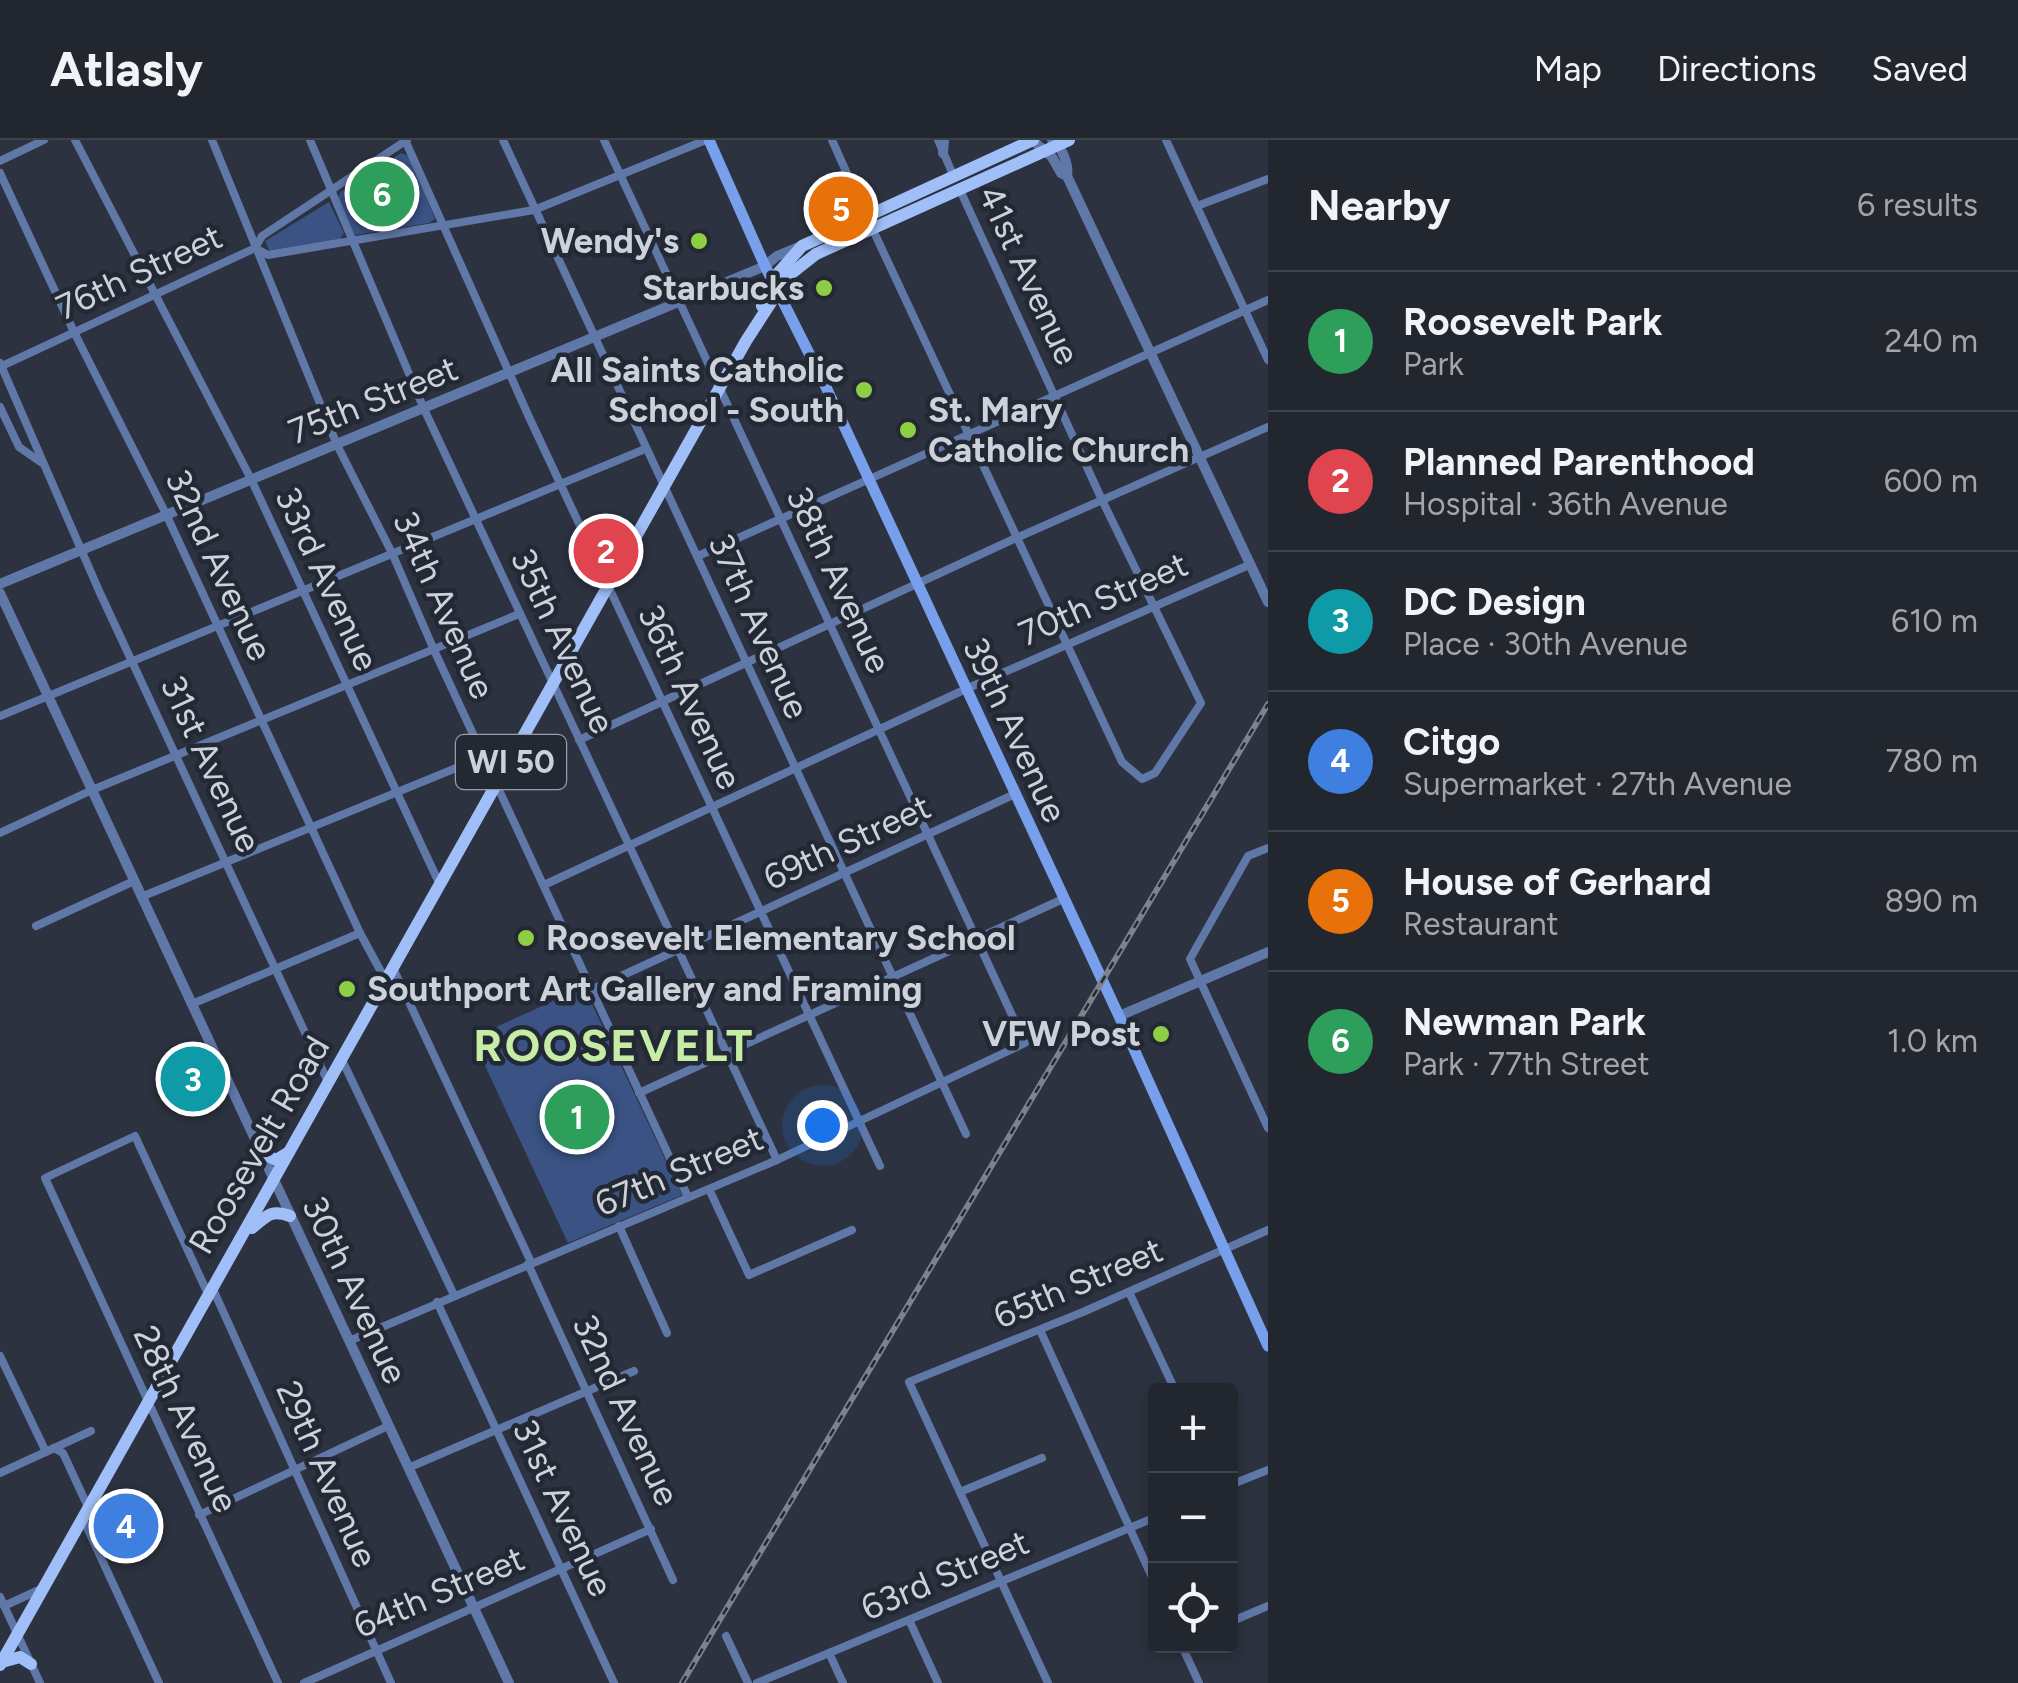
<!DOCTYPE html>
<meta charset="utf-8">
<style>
body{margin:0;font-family:Figtree,sans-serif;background:#292e37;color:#f1f3f6}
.controls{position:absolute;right:30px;bottom:30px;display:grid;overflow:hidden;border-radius:10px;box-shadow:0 5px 15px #0003}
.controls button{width:90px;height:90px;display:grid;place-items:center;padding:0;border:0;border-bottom:2px solid #3e434b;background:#21262f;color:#f1f3f6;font:50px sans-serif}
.you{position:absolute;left:822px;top:985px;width:35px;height:35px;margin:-25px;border:8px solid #fff;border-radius:50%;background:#1a73e8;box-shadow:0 0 0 15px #1a73e833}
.badge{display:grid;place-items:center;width:65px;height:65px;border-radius:50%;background:#8dce44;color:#fff;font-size:32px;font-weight:700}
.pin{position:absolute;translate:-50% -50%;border:5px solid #fff;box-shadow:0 2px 10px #0006}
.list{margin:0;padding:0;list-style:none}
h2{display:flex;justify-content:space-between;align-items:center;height:130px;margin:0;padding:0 40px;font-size:42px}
h2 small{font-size:32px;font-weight:400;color:#a2a5aa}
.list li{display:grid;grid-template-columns:65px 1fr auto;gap:30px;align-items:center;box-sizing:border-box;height:140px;padding:0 40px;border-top:2px solid #3e434b}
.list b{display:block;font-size:38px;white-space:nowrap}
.list p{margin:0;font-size:32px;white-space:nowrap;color:#a2a5aa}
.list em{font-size:32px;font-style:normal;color:#a2a5aa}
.icon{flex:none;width:55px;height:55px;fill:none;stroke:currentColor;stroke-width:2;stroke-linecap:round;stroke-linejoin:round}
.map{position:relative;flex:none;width:1268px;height:1543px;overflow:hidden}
header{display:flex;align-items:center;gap:60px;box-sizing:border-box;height:140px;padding:0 50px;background:#21262f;border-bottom:2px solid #3e434b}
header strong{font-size:48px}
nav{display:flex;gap:55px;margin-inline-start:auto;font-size:35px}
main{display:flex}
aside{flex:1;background:#21262f}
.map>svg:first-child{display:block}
.green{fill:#3a5384}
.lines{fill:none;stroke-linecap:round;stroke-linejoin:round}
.minor{stroke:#6078a8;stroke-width:8}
.tertiary{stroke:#6078a8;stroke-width:10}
.secondary{stroke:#789feb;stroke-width:11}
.primary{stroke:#a0bff9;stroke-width:12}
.rail-casing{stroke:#7d828d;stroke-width:6}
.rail{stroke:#222834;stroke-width:2.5;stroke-dasharray:8;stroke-linecap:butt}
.poi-dot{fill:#8dce44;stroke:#222834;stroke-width:4}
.labels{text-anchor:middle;stroke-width:9;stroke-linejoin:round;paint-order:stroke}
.shield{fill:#222834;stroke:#9a9ea8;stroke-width:2.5}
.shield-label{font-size:32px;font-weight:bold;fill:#cdd1d9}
.poi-label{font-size:35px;font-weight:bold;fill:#cdd1d9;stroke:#222834;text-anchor:end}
.street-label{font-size:35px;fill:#cdd1d9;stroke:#222834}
.district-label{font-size:45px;font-weight:bold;letter-spacing:2.5px;fill:#c6eca6;stroke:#222834}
</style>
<header>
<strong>Atlasly</strong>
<nav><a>Map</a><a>Directions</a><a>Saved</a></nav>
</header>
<main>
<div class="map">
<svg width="1268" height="1543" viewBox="0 0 1268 1543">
<rect width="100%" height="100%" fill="#2c323f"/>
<g class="green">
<path d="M401,13L409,16L435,79L429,83L355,95L338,59L340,52Z"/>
<path d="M329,62L344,93L340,99L270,112L265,101Z"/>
<path d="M584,847L682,1055L568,1103L472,898Z"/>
</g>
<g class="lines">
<g class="minor">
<path d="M75,0L251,339L440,745"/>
<path d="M212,0L337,305L392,413L434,510L688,1057"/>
<path d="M310,0L424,269L777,1020"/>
<path d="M405,0L529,277L880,1026"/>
<path d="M503,0L966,994"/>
<path d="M832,0L866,76"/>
<path d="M938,0L954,37"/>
<path d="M1166,0L1268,220"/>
<path d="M0,21L44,0"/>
<path d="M0,33L74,192L166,374L360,793L386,841"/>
<path d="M1197,66L1268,39"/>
<path d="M873,90L1122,622L1142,639L1155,633L1201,563L1102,360L960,50"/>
<path d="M255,108L268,115L534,70L706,0"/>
<path d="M255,108L262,96L407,0"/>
<path d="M0,223L100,453L329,944"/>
<path d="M0,227L255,108"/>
<path d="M0,267L19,307L42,323"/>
<path d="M698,416L1268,160"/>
<path d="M0,576L645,309"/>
<path d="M579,600L1016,398L1268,287"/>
<path d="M0,693L92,650L519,474"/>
<path d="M1268,708L1248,716L1190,819L1268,988"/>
<path d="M544,745L966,549L1249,425"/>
<path d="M141,757L483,617"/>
<path d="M36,786L134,741"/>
<path d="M393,828L531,1122"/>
<path d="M593,849L1015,654"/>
<path d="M192,864L360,793"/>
<path d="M343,922L454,1155"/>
<path d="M639,953L1063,759"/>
<path d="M709,1049L749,1135L852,1090"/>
<path d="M619,1086L667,1193"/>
<path d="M528,1124L673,1440"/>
<path d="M212,1147L391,1543"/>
<path d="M1129,1152L1175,1250"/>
<path d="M208,1154L135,996L45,1038L278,1543"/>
<path d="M437,1162L614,1543"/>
<path d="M1040,1190L1156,1446"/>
<path d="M349,1201L777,1020L1025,903L604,0"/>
<path d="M0,1216L46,1312"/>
<path d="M54,1308L63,1313L88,1367"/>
<path d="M408,1328L634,1231"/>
<path d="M0,1333L91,1291"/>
<path d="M1230,1345L1268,1330"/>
<path d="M960,1352L1042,1318"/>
<path d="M199,1375L388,1286"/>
<path d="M83,1379L159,1543"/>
<path d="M0,1457L40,1543"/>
<path d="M4,1466L41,1449"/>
<path d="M909,1480L938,1543"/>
<path d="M1230,1482L1268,1466"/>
<path d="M726,1496L748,1543"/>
<path d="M1182,1506L1199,1543"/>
<path d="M829,1513L843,1543"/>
<path d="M304,1543L651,1389"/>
<path d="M757,1543L1156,1377"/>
<path d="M1048,1543L909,1242L1083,1172L1268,1090"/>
</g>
<g class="tertiary">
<path d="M1032,0L1052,17L1061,33L1067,36"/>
<path d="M1052,0C1062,7 1069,24 1067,36L1268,462"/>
<path d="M943,13L944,0"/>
<path d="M0,444L765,126L777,116L801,106"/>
<path d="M0,453L509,1543"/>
<path d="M1119,876L1268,812"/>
</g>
<path class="secondary" d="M709,0L765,126L826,247L1119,876L1268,1206"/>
<g class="primary">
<path d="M762,166L772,140L802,106L1033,0"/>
<path d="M260,1012L276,1020L289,1012"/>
<path d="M252,1088C267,1076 270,1069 290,1076"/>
<path d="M2,1522L20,1517L31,1524"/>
<path d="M0,1525L746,201L788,136L816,114L1069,0"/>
</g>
<defs>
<path id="rail" d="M682,1543L1268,564"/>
</defs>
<use href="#rail" class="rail-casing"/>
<use href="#rail" class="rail"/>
</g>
<g class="poi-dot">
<circle cx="699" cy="101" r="10"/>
<circle cx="824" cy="148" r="10"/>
<circle cx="864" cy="250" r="10"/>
<circle cx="908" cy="290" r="10"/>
<circle cx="526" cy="798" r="10"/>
<circle cx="347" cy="849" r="10"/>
<circle cx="1161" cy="894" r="10"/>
</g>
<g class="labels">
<rect class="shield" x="456" y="595" width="110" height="54" rx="8"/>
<g class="shield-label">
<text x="511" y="633">WI 50</text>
</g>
<g class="poi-label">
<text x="679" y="113">Wendy's</text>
<text x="804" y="160">Starbucks</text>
<text x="844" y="242">All Saints Catholic<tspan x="844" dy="40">School - South</tspan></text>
<text x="928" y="282" text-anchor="start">St. Mary<tspan x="928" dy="40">Catholic Church</tspan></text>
<text x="546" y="810" text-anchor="start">Roosevelt Elementary School</text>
<text x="367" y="861" text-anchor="start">Southport Art Gallery and Framing</text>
<text x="1141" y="906">VFW Post</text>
</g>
<g class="street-label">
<text transform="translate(139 132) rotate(-25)" y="12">76th Street</text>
<text transform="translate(1029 135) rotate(65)" y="12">41st Avenue</text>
<text transform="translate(373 260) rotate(-22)" y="12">75th Street</text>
<text transform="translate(219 425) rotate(65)" y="12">32nd Avenue</text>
<text transform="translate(327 439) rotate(65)" y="12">33rd Avenue</text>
<text transform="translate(839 440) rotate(65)" y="12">38th Avenue</text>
<text transform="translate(1103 459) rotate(-24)" y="12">70th Street</text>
<text transform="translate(444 465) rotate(66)" y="12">34th Avenue</text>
<text transform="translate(759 486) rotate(66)" y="12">37th Avenue</text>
<text transform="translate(563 501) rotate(65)" y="12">35th Avenue</text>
<text transform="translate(690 557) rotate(65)" y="12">36th Avenue</text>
<text transform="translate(1015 590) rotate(65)" y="12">39th Avenue</text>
<text transform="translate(211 624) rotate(65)" y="12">31st Avenue</text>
<text transform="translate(847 702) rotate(-25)" y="12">69th Street</text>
<text transform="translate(259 1005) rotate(-60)" y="12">Roosevelt Road</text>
<text transform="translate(679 1031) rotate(-23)" y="12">67th Street</text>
<text transform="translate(1078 1143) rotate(-23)" y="12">65th Street</text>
<text transform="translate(355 1150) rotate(65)" y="12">30th Avenue</text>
<text transform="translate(626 1270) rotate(65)" y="12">32nd Avenue</text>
<text transform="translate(186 1279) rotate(65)" y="12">28th Avenue</text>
<text transform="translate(327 1334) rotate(66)" y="12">29th Avenue</text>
<text transform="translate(563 1368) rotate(65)" y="12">31st Avenue</text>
<text transform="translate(945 1435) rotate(-23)" y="12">63rd Street</text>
<text transform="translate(439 1452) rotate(-23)" y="12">64th Street</text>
</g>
<g class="district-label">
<text x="614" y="921">ROOSEVELT</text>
</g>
</g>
</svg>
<div class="controls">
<button>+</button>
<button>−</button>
<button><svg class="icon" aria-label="locate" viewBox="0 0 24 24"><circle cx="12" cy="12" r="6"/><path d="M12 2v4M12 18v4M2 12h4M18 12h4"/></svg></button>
</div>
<div class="you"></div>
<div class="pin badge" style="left:577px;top:977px;background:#2e9e5b">1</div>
<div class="pin badge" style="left:606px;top:411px;background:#e0444e">2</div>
<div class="pin badge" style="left:193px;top:939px;background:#0f9aa8">3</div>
<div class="pin badge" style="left:126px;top:1386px;background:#3f7fe0">4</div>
<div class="pin badge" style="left:841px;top:69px;background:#e8710a">5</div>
<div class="pin badge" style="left:382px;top:54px;background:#2e9e5b">6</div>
</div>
<aside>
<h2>Nearby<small>6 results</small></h2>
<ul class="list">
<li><span class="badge" style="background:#2e9e5b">1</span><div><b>Roosevelt Park</b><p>Park</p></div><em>240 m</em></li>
<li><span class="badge" style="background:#e0444e">2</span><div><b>Planned Parenthood</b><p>Hospital · 36th Avenue</p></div><em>600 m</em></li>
<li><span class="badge" style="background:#0f9aa8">3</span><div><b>DC Design</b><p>Place · 30th Avenue</p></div><em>610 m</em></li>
<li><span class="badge" style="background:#3f7fe0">4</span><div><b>Citgo</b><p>Supermarket · 27th Avenue</p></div><em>780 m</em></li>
<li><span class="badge" style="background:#e8710a">5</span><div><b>House of Gerhard</b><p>Restaurant</p></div><em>890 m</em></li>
<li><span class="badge" style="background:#2e9e5b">6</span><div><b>Newman Park</b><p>Park · 77th Street</p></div><em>1.0 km</em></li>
</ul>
</aside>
</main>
